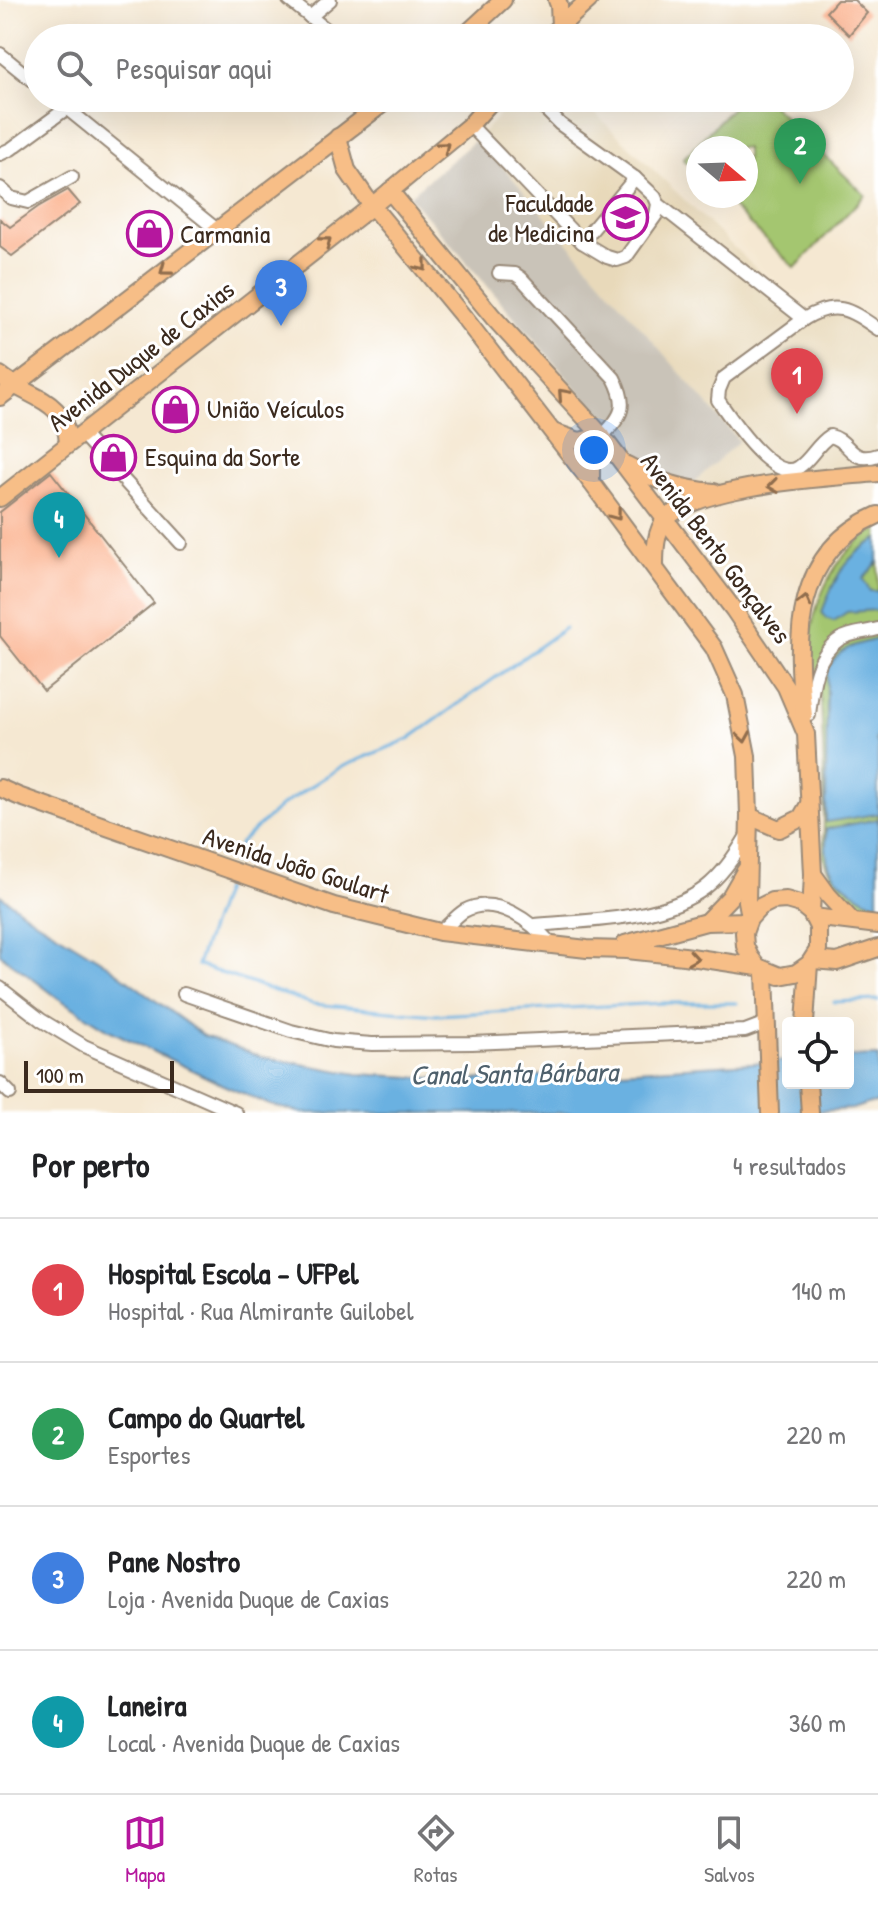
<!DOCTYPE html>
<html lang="pt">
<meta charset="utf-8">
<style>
body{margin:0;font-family:"Patrick Hand",sans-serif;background:#f6f6f6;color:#202124}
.controls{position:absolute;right:24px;bottom:24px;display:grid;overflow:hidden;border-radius:8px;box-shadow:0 8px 32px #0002}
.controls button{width:72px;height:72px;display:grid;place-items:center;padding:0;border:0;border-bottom:2px solid #e0e0e0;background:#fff;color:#202124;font:40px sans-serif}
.compass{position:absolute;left:686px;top:136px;width:72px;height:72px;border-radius:50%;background:#fff;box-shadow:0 8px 32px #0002;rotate:109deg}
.scale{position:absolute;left:24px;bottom:20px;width:150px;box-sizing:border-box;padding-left:8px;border:4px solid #3b2a1e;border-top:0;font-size:22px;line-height:28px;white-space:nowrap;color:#3b2a1e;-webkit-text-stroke:6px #fff;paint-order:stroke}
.you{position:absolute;left:594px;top:450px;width:28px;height:28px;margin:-20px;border:6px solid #fff;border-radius:50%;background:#1a73e8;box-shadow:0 0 0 12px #1a73e833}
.badge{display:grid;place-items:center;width:52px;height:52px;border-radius:50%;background:#b5179e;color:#fff;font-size:26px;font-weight:700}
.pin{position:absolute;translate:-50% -66px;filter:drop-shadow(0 2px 4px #0008)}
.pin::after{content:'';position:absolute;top:42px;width:28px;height:24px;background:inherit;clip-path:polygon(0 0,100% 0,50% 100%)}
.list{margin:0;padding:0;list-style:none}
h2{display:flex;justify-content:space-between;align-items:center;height:104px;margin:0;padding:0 32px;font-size:34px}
h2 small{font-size:26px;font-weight:400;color:#757577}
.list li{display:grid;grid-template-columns:52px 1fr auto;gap:24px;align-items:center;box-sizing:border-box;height:144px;padding:0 32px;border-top:2px solid #e0e0e0}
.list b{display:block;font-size:30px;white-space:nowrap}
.list p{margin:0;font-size:26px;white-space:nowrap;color:#757577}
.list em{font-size:26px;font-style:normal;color:#757577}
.icon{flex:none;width:44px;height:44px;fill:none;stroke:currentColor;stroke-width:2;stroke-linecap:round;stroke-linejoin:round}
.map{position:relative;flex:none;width:878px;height:1113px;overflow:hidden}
.search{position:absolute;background:#fff;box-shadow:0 8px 32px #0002;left:24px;right:24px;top:24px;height:88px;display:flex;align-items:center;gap:20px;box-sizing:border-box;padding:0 28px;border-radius:44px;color:#757577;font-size:30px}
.sheet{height:680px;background:#fff}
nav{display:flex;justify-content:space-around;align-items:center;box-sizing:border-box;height:112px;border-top:2px solid #e0e0e0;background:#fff;font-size:22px;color:#757577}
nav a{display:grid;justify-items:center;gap:4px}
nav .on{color:#b5179e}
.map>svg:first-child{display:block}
.built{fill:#e8d9ba}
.industrial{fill:#c9c3b8}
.green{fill:#a4c66f;stroke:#707846;stroke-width:2}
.water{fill:#6bb1e1;stroke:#536e80;stroke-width:2}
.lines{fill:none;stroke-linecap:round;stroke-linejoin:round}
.stream{stroke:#6bb1e1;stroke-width:3}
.building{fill:#fbad87}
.minor-casing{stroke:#988978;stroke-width:16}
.major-casing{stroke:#988978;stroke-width:20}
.minor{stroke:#fff;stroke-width:12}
.major{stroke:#f7be87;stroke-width:16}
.oneway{stroke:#906d4d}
.labels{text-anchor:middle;stroke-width:6;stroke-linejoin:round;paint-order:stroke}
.poi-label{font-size:26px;fill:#3b2a1e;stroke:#fff;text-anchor:start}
.street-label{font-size:26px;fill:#3b2a1e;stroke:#fff}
.water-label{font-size:28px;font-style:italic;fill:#4e606c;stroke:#fff}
</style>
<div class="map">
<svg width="878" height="1113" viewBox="0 0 878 1113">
<rect width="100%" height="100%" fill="#fff"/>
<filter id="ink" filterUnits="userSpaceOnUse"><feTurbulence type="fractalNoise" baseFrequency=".0125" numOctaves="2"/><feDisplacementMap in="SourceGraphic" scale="16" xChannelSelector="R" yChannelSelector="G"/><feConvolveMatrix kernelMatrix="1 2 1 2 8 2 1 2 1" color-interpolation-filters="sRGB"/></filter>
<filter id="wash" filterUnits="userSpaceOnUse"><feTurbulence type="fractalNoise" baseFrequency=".006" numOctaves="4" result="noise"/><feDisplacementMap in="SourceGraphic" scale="32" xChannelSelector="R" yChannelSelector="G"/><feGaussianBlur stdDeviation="1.8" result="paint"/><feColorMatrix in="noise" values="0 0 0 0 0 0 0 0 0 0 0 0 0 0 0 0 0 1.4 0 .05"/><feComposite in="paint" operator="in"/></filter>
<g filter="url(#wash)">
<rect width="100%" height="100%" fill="#f5e8d2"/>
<path class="built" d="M515,98H579L806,317L842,308L878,329V470L726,488L691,485L739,441L478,138Z"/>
<path class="industrial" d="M478,138L739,441L691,485L676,480L629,449L409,196Z"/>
<g class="green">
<path d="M741,98H765L865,195L795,268L721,196H746V148H698V174L683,159Z"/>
<path d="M878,529V911C847,904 833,886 823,857C825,806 824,755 821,704C821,690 813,677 811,663C804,617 834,547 878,529Z"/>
</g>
<g class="water">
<path d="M878,539V562L863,579L870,591H878V610L847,612L834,621L826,618L822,612C834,580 845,554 878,539Z"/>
<path d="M878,639V728L875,741L878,745V814L826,822L827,671C837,648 856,644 878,639Z"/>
<path d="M878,819V904C869,902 862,897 854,892C825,872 826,864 826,829Z"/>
<path d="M0,895L36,921L99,959L204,1036L262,1057L357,1074L468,1080L788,1061V1083H848V1057L878,1056V1103L867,1104L852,1109L781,1113H302L270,1105L223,1085L109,1030L58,998L0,954Z"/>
</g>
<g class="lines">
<g class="stream">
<path d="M233,863L240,843L281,806L339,768L409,739L565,628"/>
<path d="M224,889L197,965L313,1004L436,1015L663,1003H737"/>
<path d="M834,1002L878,1000"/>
</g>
</g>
<g id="blocks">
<g class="building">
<path d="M837,0H854L867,13L849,35L826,12Z"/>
<path d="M68,190L80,204L12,256L0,247V219L10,227L38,207Z"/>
<path d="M51,472L154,603L44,691L0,636V512Z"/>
</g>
</g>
</g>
<g filter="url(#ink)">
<use href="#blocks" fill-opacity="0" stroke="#988978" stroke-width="2"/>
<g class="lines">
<defs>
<g id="minor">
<path d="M289,0L337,38"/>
<path d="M310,17L330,0"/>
<path d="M0,54L38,85"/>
<path d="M54,98L217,230"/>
<path d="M470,125L582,242L607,257L617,260L626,257L656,215L658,204L655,197L635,178L560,124L534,98"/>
<path d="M0,154L11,149L67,108"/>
<path d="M0,188L11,198L28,202L72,177"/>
<path d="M658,204L804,319C836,299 850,310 878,329"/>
<path d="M582,242L635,178"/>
<path d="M499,273L515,274L521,278L614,378C628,405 623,416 602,436"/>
<path d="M804,319L724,378L719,390L718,400C730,417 774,485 799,467C811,459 817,444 830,436C851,440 849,465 878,455"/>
<path d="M81,433L181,543"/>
<path d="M809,715C812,688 815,655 840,639C850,633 867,632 878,629"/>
<path d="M535,925C588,920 661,921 705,888C723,874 737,853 748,834"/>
<path d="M440,932C448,926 456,916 464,911C496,893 533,923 552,945"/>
<path d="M0,988L41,1020L84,1046L236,1113"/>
<path d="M184,994L291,1031L333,1041L372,1044L472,1043L745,1031L766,1023"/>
<path d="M0,1083L10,1093"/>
</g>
<g id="major">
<path d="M557,0L559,5L560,26"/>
<path d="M462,38L503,0"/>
<path d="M547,38L589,0"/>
<path d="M338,137L347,170L372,206L466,320L591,482L714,648L735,695L747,756L749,816L747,901L750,917"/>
<path d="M390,191L493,317L602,436L734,610L786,687L806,734L813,874L811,913"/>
<path d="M0,375C30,400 66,397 68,444"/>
<path d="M0,397L390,98"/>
<path d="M556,433L579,441L602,436"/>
<path d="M627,465C656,481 681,489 714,492"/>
<path d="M591,482V456L602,436"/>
<path d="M0,498L372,206L470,125L494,98"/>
<path d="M655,567C655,552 655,531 666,519C700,484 828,478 878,473"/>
<path d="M804,716C795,638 793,552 878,515"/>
<path d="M0,788L18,796L334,906L440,932L587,949L627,950L684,956L758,967L780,976L796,973L809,964L818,950V927L811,913L800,904L786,900L772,901L760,907L749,919L744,933L745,946L750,957L758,967"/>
<path d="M749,816L779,829L801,818L808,806"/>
<path d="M813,874L828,895L851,920"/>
<path d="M813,917L878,925"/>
<path d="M706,922L730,897L745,871"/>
<path d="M625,944L706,922L748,921"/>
<path d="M813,960L837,962L878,948"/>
<path d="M765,972L770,1113"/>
<path d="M805,1023L809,964"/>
<path d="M808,1083L810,1113"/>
</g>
</defs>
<use href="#minor" class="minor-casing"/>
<use href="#major" class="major-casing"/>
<use href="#minor" class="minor"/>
<use href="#major" class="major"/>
</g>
<defs><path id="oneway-chevron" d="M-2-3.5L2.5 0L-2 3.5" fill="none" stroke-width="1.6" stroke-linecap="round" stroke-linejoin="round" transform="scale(2)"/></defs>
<g class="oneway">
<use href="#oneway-chevron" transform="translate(444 147) rotate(-39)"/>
<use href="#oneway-chevron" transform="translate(326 242) rotate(-38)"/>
<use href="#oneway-chevron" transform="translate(422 266) rotate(51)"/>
<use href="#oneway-chevron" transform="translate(165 270) rotate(143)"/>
<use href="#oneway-chevron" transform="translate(563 394) rotate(-132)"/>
<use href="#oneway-chevron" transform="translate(773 486) rotate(172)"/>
<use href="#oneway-chevron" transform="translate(616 515) rotate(53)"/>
<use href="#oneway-chevron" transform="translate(805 601) rotate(-76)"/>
<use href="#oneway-chevron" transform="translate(744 737) rotate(81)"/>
<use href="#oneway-chevron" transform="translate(693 958) rotate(9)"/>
</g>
</g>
<defs>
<symbol id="university-ring" viewBox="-11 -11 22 22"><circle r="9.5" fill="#fff" stroke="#b5179e" stroke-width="1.5"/><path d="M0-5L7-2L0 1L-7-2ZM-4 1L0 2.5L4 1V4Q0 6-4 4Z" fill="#b5179e"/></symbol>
<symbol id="shop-ring" viewBox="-11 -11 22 22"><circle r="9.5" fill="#fff" stroke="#b5179e" stroke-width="1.5"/><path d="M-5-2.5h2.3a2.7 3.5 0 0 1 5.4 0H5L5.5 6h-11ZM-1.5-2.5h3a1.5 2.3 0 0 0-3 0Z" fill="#b5179e"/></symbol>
</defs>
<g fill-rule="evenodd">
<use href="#university-ring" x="600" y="192" width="51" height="51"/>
<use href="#shop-ring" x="124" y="208" width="51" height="51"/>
<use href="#shop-ring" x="150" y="384" width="51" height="51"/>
<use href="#shop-ring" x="88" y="432" width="51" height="51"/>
</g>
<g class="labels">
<g class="poi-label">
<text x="594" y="212" text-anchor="end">Faculdade<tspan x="594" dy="30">de Medicina</tspan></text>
<text x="180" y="243">Carmania</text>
<text x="207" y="418">União Veículos</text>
<text x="145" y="466">Esquina da Sorte</text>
</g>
<g class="street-label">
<text transform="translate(141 356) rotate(-38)" y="9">Avenida Duque de Caxias</text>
<text transform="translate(716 548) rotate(53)" y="9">Avenida Bento Gonçalves</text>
<text transform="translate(296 865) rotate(18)" y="9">Avenida João Goulart</text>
</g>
<g class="water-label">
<text transform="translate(514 1073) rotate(-1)" y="10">Canal Santa Bárbara</text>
</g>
</g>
</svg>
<div class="controls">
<button><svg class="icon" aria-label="locate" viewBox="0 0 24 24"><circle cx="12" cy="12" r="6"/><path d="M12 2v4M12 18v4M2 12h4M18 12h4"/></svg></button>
</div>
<svg class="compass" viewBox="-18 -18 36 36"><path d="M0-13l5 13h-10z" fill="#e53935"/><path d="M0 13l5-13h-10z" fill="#757577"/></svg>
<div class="scale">100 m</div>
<div class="you"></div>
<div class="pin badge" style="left:797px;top:414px;background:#e0444e">1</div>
<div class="pin badge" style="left:800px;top:184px;background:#2e9e5b">2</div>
<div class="pin badge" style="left:281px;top:326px;background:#3f7fe0">3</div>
<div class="pin badge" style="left:59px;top:558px;background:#0f9aa8">4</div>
<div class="search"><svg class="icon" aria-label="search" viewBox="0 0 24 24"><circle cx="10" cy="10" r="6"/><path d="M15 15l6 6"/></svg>Pesquisar aqui</div>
</div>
<section class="sheet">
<h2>Por perto<small>4 resultados</small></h2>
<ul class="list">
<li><span class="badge" style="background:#e0444e">1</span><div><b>Hospital Escola - UFPel</b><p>Hospital · Rua Almirante Guilobel</p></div><em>140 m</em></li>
<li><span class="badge" style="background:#2e9e5b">2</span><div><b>Campo do Quartel</b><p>Esportes</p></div><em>220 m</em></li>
<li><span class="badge" style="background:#3f7fe0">3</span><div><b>Pane Nostro</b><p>Loja · Avenida Duque de Caxias</p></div><em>220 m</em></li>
<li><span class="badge" style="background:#0f9aa8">4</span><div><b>Laneira</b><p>Local · Avenida Duque de Caxias</p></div><em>360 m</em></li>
</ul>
</section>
<nav>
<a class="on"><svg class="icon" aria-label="map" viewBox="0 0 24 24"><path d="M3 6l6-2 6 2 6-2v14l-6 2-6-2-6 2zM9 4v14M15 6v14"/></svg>Mapa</a>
<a><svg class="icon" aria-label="directions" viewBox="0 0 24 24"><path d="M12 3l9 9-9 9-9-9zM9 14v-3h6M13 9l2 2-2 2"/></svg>Rotas</a>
<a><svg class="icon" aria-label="saved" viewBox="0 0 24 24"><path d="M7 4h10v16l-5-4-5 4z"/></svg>Salvos</a>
</nav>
